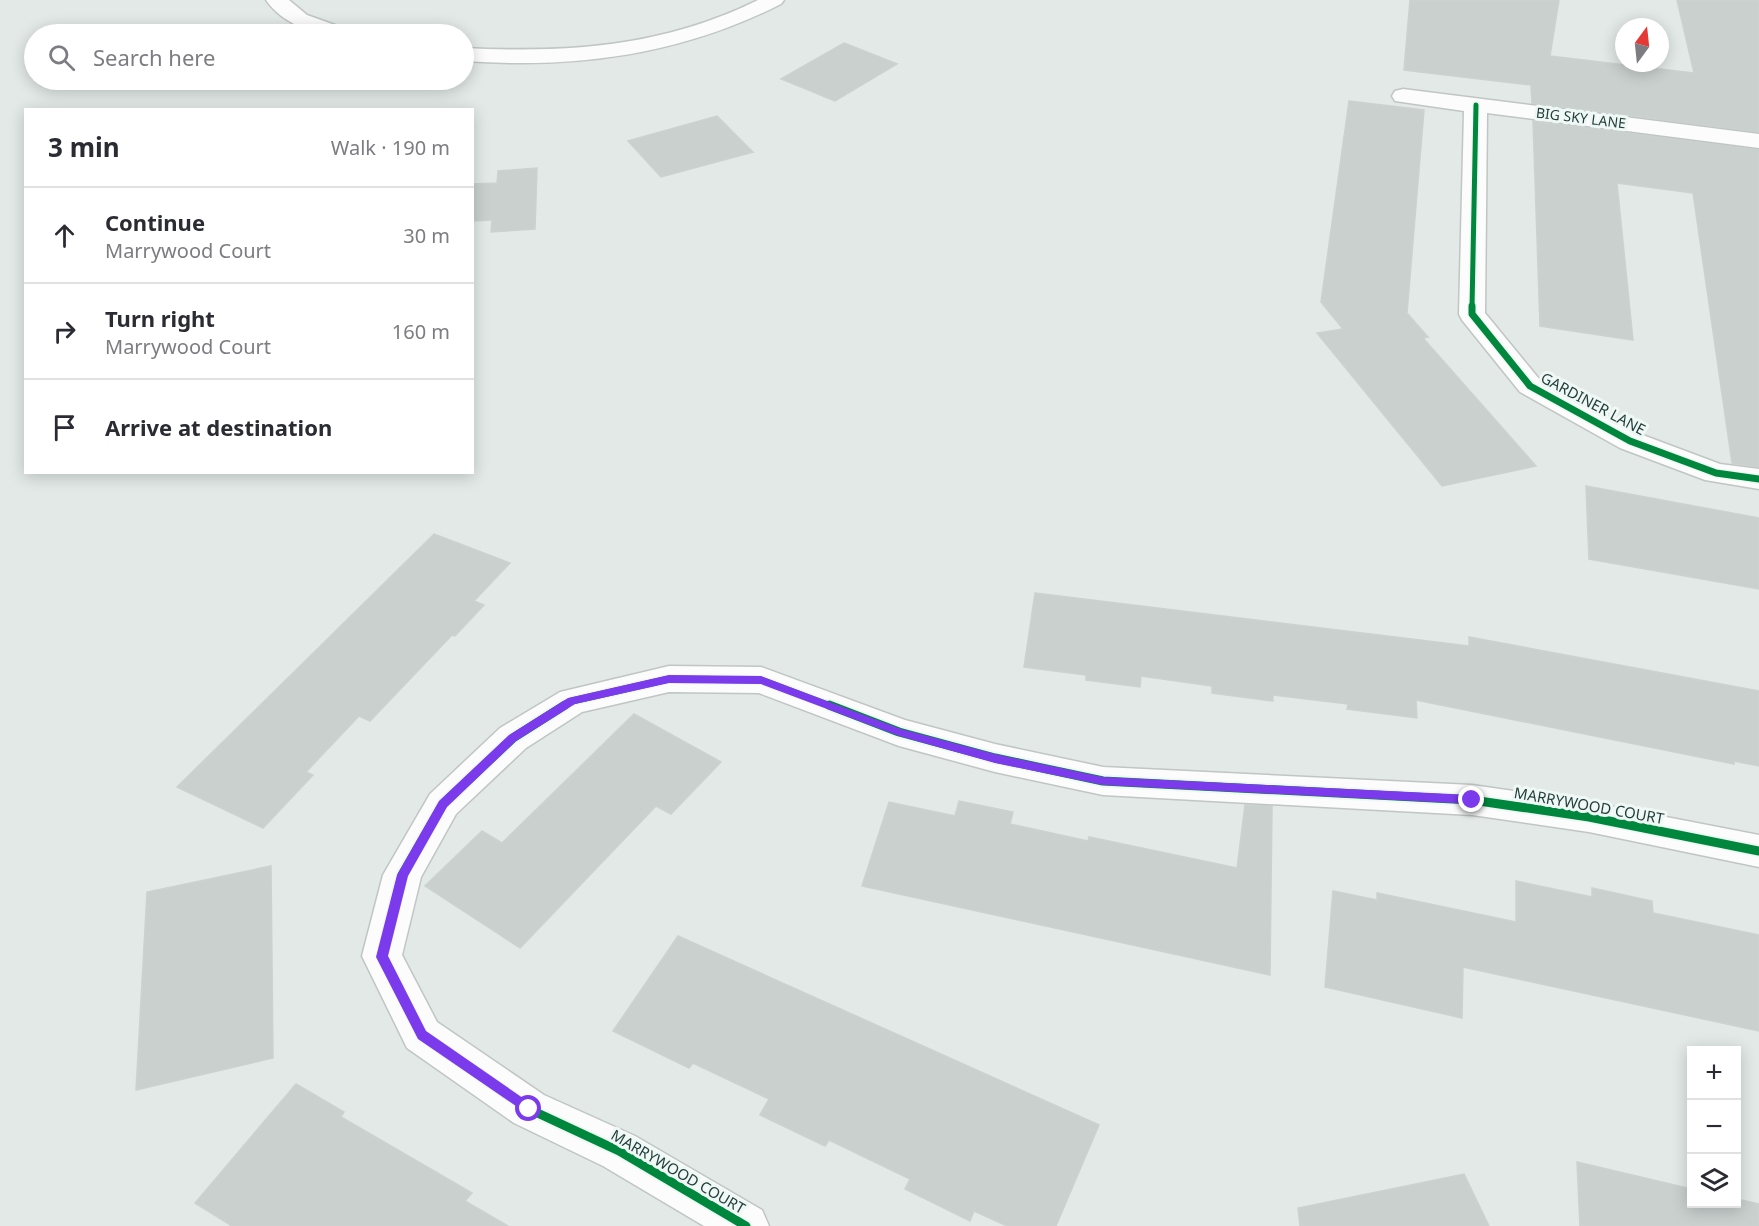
<!DOCTYPE html>
<meta charset="utf-8">
<style>
body{margin:0;font-family:"Noto Sans",sans-serif;background:#f7f7f7;color:#2b2b33}
.controls{position:absolute;right:18px;bottom:18px;display:grid;overflow:hidden;border-radius:0px;box-shadow:0 3px 15px #0003}
.controls button{width:54px;height:54px;display:grid;place-items:center;padding:0;border:0;border-bottom:2px solid #e1e1e2;background:#fff;color:#2b2b33;font:30px sans-serif}
.compass{position:absolute;left:1615px;top:18px;width:54px;height:54px;border-radius:50%;background:#fff;box-shadow:0 3px 15px #0003;rotate:15deg}
.stop{position:absolute;width:18px;height:18px;margin:-14px;border:4px solid #7c3aed;border-radius:50%;background:#fff}
.stop.end{background:#7c3aed;border-color:#fff;box-shadow:0 2px 6px #0008}
.list{margin:0;padding:0;list-style:none}
h2{display:flex;justify-content:space-between;align-items:center;height:78px;margin:0;padding:0 24px;font-size:26px}
h2 small{font-size:20px;font-weight:400;color:#7c7c81}
.list li{display:grid;grid-template-columns:39px 1fr auto;gap:18px;align-items:center;box-sizing:border-box;height:96px;padding:0 24px;border-top:2px solid #e1e1e2}
.list b{display:block;font-size:22px;white-space:nowrap}
.list p{margin:0;font-size:20px;white-space:nowrap;color:#7c7c81}
.list em{font-size:20px;font-style:normal;color:#7c7c81}
.icon{flex:none;width:33px;height:33px;fill:none;stroke:currentColor;stroke-width:2;stroke-linecap:round;stroke-linejoin:round}
.map{position:relative;flex:none;width:1759px;height:1226px;overflow:hidden}
.search{position:absolute;background:#fff;box-shadow:0 3px 15px #0003;left:24px;top:24px;width:450px;height:66px;display:flex;align-items:center;gap:15px;box-sizing:border-box;padding:0 21px;border-radius:33px;color:#7c7c81;font-size:22px}
.panel{position:absolute;background:#fff;box-shadow:0 3px 15px #0003;left:24px;top:108px;width:450px;height:366px;border-radius:0px}
.map>svg:first-child{display:block}
.building{fill:#c9d0ce;stroke:#cbd2d0;stroke-width:1.5}
.lines{fill:none;stroke-linecap:round;stroke-linejoin:round}
.minor-casing{stroke:#bfc6c4;stroke-width:3}
.minor{fill:#fbfcfb;fill-rule:evenodd}
.cycleway-far2-casing{stroke:#f0f8f5;stroke-width:8}
.cycleway-far1-casing{stroke:#f0f8f5;stroke-width:10}
.cycleway-casing{stroke:#f0f8f5;stroke-width:13}
.cycleway-far2{stroke:#00873e;stroke-width:5}
.cycleway-far1{stroke:#00873e;stroke-width:7}
.cycleway{stroke:#00873e;stroke-width:9}
.route{fill:#7c3aed}
.labels{text-anchor:middle;stroke-width:6;stroke-linejoin:round;paint-order:stroke}
.far-street-label{font-size:14px;fill:#1f3d39;stroke:#f0f8f5}
.street-label{font-size:15px;fill:#1f3d39;stroke:#f0f8f5}
</style>
<div class="map">
<svg width="1759" height="1226" viewBox="0 0 1759 1226">
<rect width="100%" height="100%" fill="#e2e9e7"/>
<g class="building">
<path d="M1410,0H1559L1550,56L1694,73L1677,0H1759V132L1532,103L1531,85L1404,70Z"/>
<path d="M844,43L897,64L835,101L781,79Z"/>
<path d="M1349,101L1424,110L1407,313L1428,337L1423,338L1536,466L1442,486L1317,333L1343,329L1321,302Z"/>
<path d="M717,116L753,152L661,177L628,141Z"/>
<path d="M1533,121L1759,150V467L1732,463L1693,193L1617,183L1633,340L1540,326Z"/>
<path d="M537,168L535,229L491,232L492,220L472,221V184L497,183L498,171Z"/>
<path d="M1586,486L1759,518V589L1589,559Z"/>
<path d="M434,534L510,563L474,601L484,605L455,636L452,635L370,721L359,716L306,772L313,775L263,828L177,787Z"/>
<path d="M1035,593L1469,646V637L1759,691V766L1734,761V764L1416,700L1417,718L1347,709L1348,704L1273,695V701L1212,693V686L1141,676L1140,687L1086,680V675L1024,667Z"/>
<path d="M634,714L721,762L671,814L656,806L520,948L425,886L482,831L502,843Z"/>
<path d="M959,801L1013,812L1010,824L1088,841L1089,837L1237,868L1245,805L1272,806L1270,975L862,886L889,802L955,816Z"/>
<path d="M271,866L273,1058L136,1090L147,892Z"/>
<path d="M1516,881L1592,897V888L1652,901L1653,913L1759,935V1031L1463,967L1462,1018L1325,987L1333,891L1377,900V893L1516,922Z"/>
<path d="M678,936L1099,1125L1056,1226H1007L974,1211L970,1221L905,1189L910,1179L829,1140L825,1146L760,1115L769,1099L693,1063L689,1068L613,1031Z"/>
<path d="M296,1084L344,1112L341,1117L472,1193L465,1201L508,1226H232L195,1203Z"/>
<path d="M1577,1162L1692,1189V1203H1737V1199L1759,1204V1226H1580Z"/>
<path d="M1464,1174L1489,1226H1300L1298,1208Z"/>
</g>
<g class="lines">
<defs>
<g id="minor">
<path d="M266,0H289L307,15L346,29L349,34C319,37 284,26 266,0Z"/>
<path d="M758,0H784L781,4C680,55 576,69 464,61V48C568,53 663,47 758,0Z"/>
<path d="M1403,89L1759,134V148L1487,113L1485,313L1540,380L1640,434L1720,464L1759,469V489L1705,480L1620,448L1520,392L1462,320L1459,314L1464,111L1395,101L1392,96L1395,91Z"/>
<path d="M669,666L761,667L905,720L995,744L1103,767L1472,785L1589,802L1759,835V867L1589,832L1472,815L1103,795L995,772L899,746L759,693L669,692L582,712L526,748L456,814L421,877L402,955L437,1022L544,1095L635,1136L762,1210L769,1226H704L603,1166L514,1123L407,1048L362,956L383,875L430,794L500,728L560,692Z"/>
</g>
</defs>
<use href="#minor" class="minor-casing"/>
<use href="#minor" class="minor"/>
<defs>
<path id="cycleway-far2" d="M1472,308L1476,105"/>
<g id="cycleway-far1">
<path d="M1472,306V314L1530,386L1630,441L1716,473L1759,479"/>
<path d="M562,707L572,701L669,679L761,680L833,707"/>
</g>
<g id="cycleway">
<path d="M565,705L513,738L443,804L402,875L382,956L422,1035L529,1109L619,1151L746,1226"/>
<path d="M829,705L899,732L995,758L1103,781L1472,800L1589,817L1759,851"/>
</g>
</defs>
<use href="#cycleway-far2" class="cycleway-far2-casing"/>
<use href="#cycleway-far1" class="cycleway-far1-casing"/>
<use href="#cycleway" class="cycleway-casing"/>
<use href="#cycleway-far2" class="cycleway-far2"/>
<use href="#cycleway-far1" class="cycleway-far1"/>
<use href="#cycleway" class="cycleway"/>
</g>
<path class="route" d="M669,675L761,676L901,729L995,754L1103,777L1472,795L1477,800L1472,804L1103,785L995,763L899,736L761,684L669,683L575,704L516,741L447,807L408,876L388,956L426,1031L533,1105L535,1109L533,1114L529,1115L418,1039L376,957L397,875L439,801L509,735L568,698Z"/>
<g class="labels">
<g class="far-street-label">
<text transform="translate(1581 118) rotate(7)" y="5">BIG SKY LANE</text>
</g>
<g class="street-label">
<text transform="translate(1593 404) rotate(28)" y="5">GARDINER LANE</text>
<text transform="translate(1589 806) rotate(10)" y="5">MARRYWOOD COURT</text>
<text transform="translate(678 1172) rotate(30)" y="5">MARRYWOOD COURT</text>
</g>
</g>
</svg>
<div class="controls">
<button>+</button>
<button>−</button>
<button><svg class="icon" aria-label="layers" viewBox="0 0 24 24"><path d="M12 4l9 5-9 5-9-5zM3 14l9 5 9-5"/></svg></button>
</div>
<svg class="compass" viewBox="-18 -18 36 36"><path d="M0-13l5 13h-10z" fill="#e53935"/><path d="M0 13l5-13h-10z" fill="#7c7c81"/></svg>
<div class="stop" style="left:529px;top:1109px"></div>
<div class="stop end" style="left:1472px;top:800px"></div>
<div class="search"><svg class="icon" aria-label="search" viewBox="0 0 24 24"><circle cx="10" cy="10" r="6"/><path d="M15 15l6 6"/></svg>Search here</div>
<section class="panel">
<h2>3 min<small>Walk · 190 m</small></h2>
<ul class="list">
<li><svg class="icon" aria-label="ahead" viewBox="0 0 24 24"><path d="M12 20V5M6 11l6-6 6 6"/></svg><div><b>Continue</b><p>Marrywood Court</p></div><em>30 m</em></li>
<li><svg class="icon" aria-label="right" viewBox="0 0 24 24"><path d="M7 20v-9h11M14 6l5 5-5 5"/></svg><div><b>Turn right</b><p>Marrywood Court</p></div><em>160 m</em></li>
<li><svg class="icon" aria-label="arrive" viewBox="0 0 24 24"><path d="M6 21V4h12l-3 4 3 4H6"/></svg><div><b>Arrive at destination</b></div></li>
</ul>
</section>
</div>
